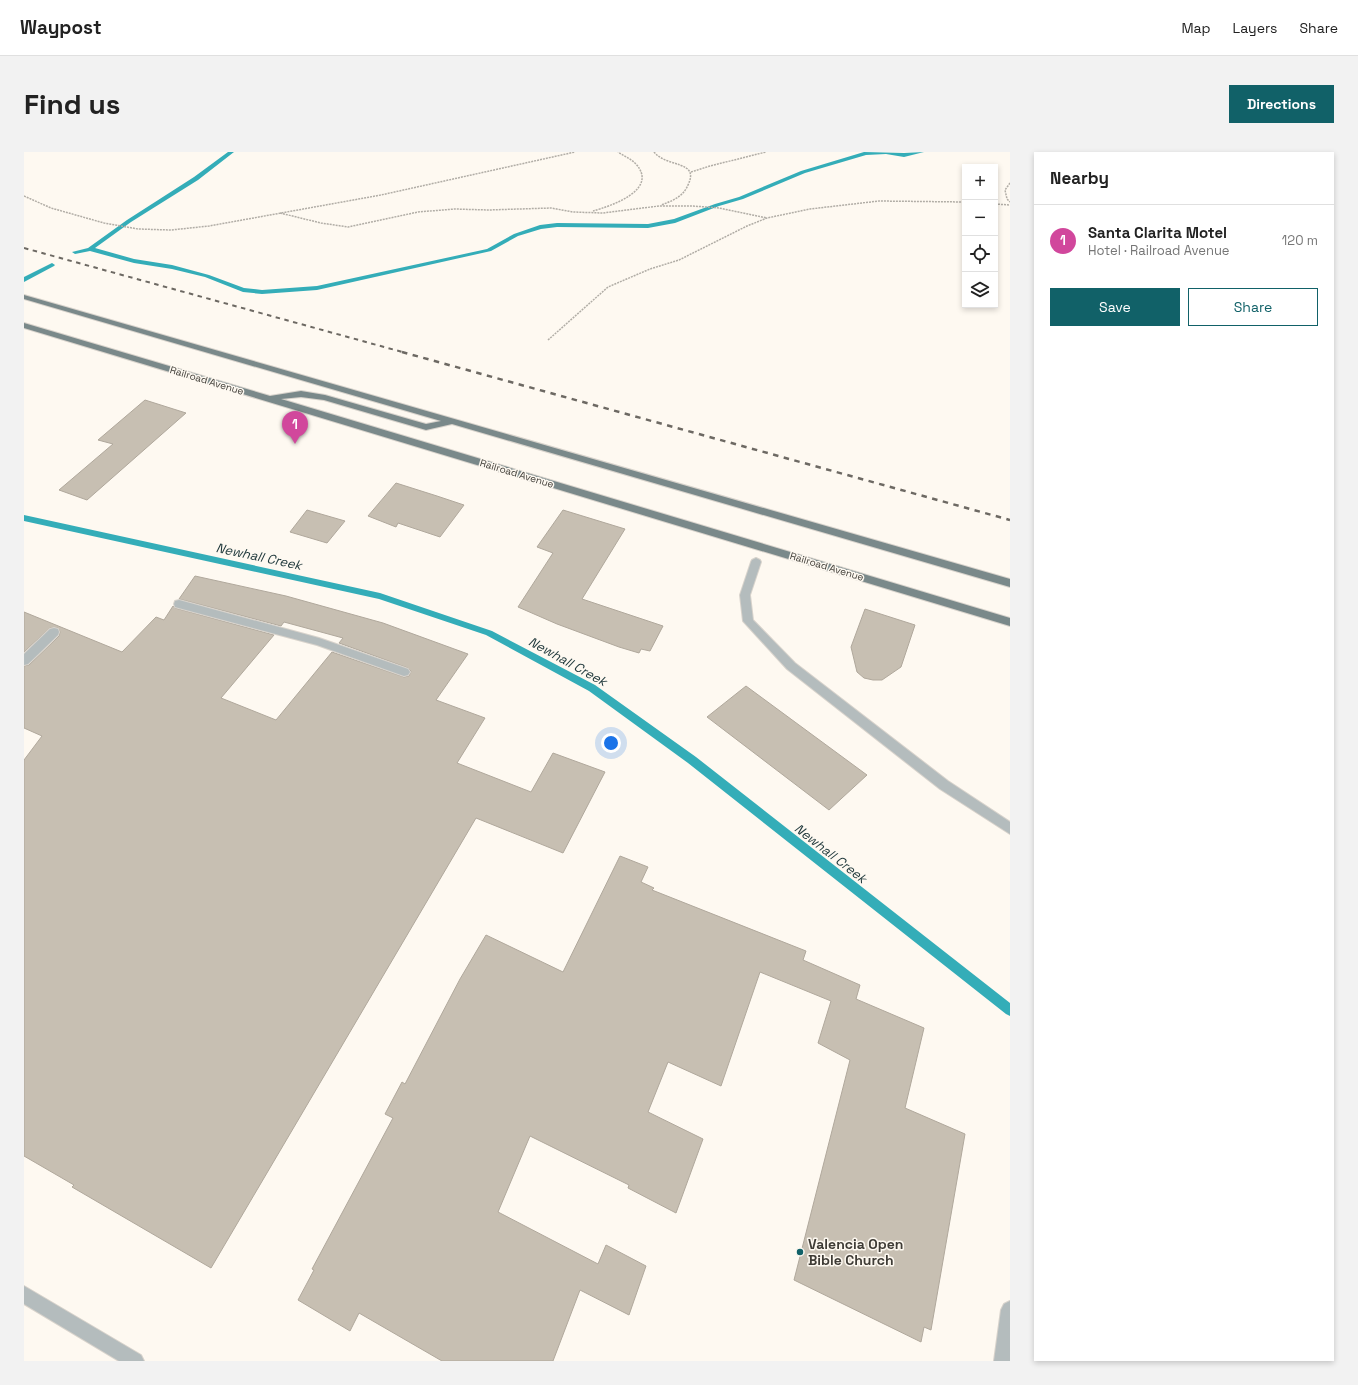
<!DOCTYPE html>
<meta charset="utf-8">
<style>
body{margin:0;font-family:"Space Grotesk",sans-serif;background:#f2f2f2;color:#222}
.controls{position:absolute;right:12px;top:12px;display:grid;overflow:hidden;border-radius:0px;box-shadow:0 2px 6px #0003}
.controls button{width:36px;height:36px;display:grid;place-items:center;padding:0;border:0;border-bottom:1px solid #e0e0e0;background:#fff;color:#222;font:20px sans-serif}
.you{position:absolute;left:587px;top:591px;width:14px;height:14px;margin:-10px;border:3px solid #fff;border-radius:50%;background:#1a73e8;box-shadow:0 0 0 6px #1a73e833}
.badge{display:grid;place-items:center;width:26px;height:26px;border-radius:50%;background:#116168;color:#fff;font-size:13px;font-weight:700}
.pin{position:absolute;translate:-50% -33px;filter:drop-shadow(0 1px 2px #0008)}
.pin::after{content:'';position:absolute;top:21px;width:14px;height:12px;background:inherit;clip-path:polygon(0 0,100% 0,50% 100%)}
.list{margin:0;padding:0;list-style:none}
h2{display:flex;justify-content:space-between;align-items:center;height:52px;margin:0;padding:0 16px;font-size:17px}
h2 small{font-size:13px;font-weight:400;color:#767676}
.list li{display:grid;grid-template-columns:26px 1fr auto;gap:12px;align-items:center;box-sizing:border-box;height:72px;padding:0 16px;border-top:1px solid #e0e0e0}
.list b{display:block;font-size:15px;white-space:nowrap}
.list p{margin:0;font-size:13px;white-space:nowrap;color:#767676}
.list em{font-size:13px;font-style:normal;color:#767676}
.actions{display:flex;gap:8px;padding:12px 16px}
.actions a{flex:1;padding:9px 0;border:1px solid #116168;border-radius:0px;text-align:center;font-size:14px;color:#116168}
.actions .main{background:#116168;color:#fff}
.icon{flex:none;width:22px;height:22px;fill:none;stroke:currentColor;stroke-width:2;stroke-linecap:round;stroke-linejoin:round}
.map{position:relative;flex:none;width:986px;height:1209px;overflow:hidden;border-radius:0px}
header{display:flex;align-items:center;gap:24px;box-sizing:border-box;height:56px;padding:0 20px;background:#fff;border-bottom:1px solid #e0e0e0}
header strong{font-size:19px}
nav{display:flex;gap:22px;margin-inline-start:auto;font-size:14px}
.intro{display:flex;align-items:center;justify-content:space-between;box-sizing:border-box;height:96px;padding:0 24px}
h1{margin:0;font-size:28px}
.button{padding:10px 18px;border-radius:0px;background:#116168;color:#fff;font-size:14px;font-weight:700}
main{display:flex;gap:24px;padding:0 24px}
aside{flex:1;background:#fff;border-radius:0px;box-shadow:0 2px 6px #0003}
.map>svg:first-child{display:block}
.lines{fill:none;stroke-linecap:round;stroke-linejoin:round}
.stream{fill:#34adb8;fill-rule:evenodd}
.building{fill:#c7bfb2;stroke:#b0a89c}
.service-casing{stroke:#d8d3cc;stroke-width:2}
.minor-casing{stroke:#d8d3cc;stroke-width:2}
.primary-casing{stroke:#d8d3cc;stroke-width:2}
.path{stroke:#b1ada6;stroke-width:1.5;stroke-dasharray:2 1;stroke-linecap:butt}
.service{fill:#b4bcbd;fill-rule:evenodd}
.minor{fill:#b4bcbd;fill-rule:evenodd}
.primary{fill:#7a898a;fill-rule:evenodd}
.rail-far1{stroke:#6d6963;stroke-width:2;stroke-dasharray:4.5 4.5;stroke-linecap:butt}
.rail{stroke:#6d6963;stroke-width:2.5;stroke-dasharray:5.5 5.5;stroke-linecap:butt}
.poi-dot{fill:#116168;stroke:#fef9f1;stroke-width:1.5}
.labels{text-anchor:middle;stroke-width:3;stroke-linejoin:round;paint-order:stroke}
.far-street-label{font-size:10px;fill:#3f3c36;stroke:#fef9f1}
.water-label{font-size:13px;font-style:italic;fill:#1e373a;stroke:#fef9f1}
.near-poi-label{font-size:14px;font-weight:bold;fill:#3f3c36;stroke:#fef9f1;text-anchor:start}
</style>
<header>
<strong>Waypost</strong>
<nav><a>Map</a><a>Layers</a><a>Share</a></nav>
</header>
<div class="intro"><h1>Find us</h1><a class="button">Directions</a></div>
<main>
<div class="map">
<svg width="986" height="1209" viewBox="0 0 986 1209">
<rect width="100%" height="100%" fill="#fef9f1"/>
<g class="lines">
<g class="stream">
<path d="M204,0H210L174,28L107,70L71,96L110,107L148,113L185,123L220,136L238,138L293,134L463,97L490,82L516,73L533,71L624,72L650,67L691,52L715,45L777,19L840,0L880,1L900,0L880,5L862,2L842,3L781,21L719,47L695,54L651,71L624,76L533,75L517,77L494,84L467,99L293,138L238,142L219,140L181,125L148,117L110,111L66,99L51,102L48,100L64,96L103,68L170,25Z"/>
<path d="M28,111L31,113L30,114L0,130V125Z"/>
<path d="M0,363L356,441L468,479L571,533L672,605L986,851V864L982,862L664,611L565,539L462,483L355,447L0,369Z"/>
</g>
</g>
<g class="building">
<path d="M121,248L162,261L63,348L35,338L89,292L74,288Z"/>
<path d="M372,331L413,344L440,353L416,385L374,371L372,375L344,364Z"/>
<path d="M283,358L321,369L303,391L266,380Z"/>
<path d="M539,358L601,377L558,447L639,474L626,499L617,497L615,501L595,495L533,472L494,455L529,401L513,395Z"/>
<path d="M171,424L262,444L359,471L444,502L412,548L461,566L433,611L507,640L529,601L581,620L539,701L452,666L187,1116L48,1035L50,1033L0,1004V608L18,584L0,576V514L5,513L35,484L36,480L34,476H26L0,500V460L98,500L132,465L140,468L149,454L151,456L250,483L197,546L252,568L308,500L380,525L385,524L387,519L384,516L315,491L319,486L260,470L257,474L155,447Z"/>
<path d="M841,457L891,473L877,515L858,528H849L840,526L833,520L827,495Z"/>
<path d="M722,534L843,623L805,658L683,565Z"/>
<path d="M596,704L624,715L617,730L630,736L628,738L782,799L779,808L836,833L832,847L900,876L881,956L941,982L907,1178L900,1175L897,1190L770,1128L826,908L794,891L807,849L736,820L697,934L644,910L624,960L679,987L652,1061L604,1036L605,1033L506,984L474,1060L574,1112L582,1093L622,1114L605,1163L556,1138L529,1209H418L335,1161L326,1179L274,1148L290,1118L288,1117L369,966L361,962L378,930L381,932L436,827L462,783L539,820Z"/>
</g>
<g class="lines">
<defs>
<g id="service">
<path d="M732,406L736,408L737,410L726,443L729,468L771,511L924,629L986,670V682L916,637L763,517L719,469L716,443L727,410L728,408Z"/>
<path d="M155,448L295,486L384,517L386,520L384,523L380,524L293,493L151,455L150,452L151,449Z"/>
<path d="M30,476L34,477L35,480L34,483L4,512L0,513V502L26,477Z"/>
</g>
<g id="minor">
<path d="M0,1134L117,1203L120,1209H95L0,1152Z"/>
<path d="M986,1149V1209H970L977,1158L980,1152Z"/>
</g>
<path id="primary" d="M0,143L986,427V435L428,272L402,278L300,248L277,245L257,247L986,466V474L0,176V171L246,244L277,239L301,243L402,272L417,269L0,147Z"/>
</defs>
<use href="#service" class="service-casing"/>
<use href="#minor" class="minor-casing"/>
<use href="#primary" class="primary-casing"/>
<g class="path">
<path d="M630,0C643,16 676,8 664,33C659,45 648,49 637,53"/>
<path d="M667,20L686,14L742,0"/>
<path d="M986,31L981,38L983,47L986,50"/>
<path d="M0,44L27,56L80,71L114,77L147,78L185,74L357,43L551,0"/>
<path d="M971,52L986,53"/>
<path d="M569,59C587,54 635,38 612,12C607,7 600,4 594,0"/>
<path d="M256,61L297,71L324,75L394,60L431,57L464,58L527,56L549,60L579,61L635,54H669L695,56L743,66"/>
<path d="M524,188L584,135L626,117L655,108L723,74L743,66L786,57L855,49L941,50"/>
</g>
<use href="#service" class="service"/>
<use href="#minor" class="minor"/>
<use href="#primary" class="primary"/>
<path class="rail-far1" d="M0,96L382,201"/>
<path class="rail" d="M378,200L986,368"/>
</g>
<circle class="poi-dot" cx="776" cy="1100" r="4"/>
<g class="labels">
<g class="far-street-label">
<text transform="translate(183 228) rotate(17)" y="4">Railroad Avenue</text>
<text transform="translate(493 321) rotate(17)" y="4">Railroad Avenue</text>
<text transform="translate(803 414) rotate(17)" y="4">Railroad Avenue</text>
</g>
<g class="water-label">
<text transform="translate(235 404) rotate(12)" y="5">Newhall Creek</text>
<text transform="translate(544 509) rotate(29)" y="5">Newhall Creek</text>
<text transform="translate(807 701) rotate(38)" y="5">Newhall Creek</text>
</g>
<g class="near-poi-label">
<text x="784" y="1097">Valencia Open<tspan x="784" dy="16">Bible Church</tspan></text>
</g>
</g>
</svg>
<div class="controls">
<button>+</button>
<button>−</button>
<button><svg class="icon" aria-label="locate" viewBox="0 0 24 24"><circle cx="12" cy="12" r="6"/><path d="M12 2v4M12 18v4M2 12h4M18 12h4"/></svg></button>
<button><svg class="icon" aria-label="layers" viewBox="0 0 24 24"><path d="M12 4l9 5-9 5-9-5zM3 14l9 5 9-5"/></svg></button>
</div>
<div class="you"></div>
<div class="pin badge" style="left:271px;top:292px;background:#d1479c">1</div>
</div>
<aside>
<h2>Nearby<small></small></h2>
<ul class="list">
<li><span class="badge" style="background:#d1479c">1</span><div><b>Santa Clarita Motel</b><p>Hotel · Railroad Avenue</p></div><em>120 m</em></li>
</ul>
<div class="actions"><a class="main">Save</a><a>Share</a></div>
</aside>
</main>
